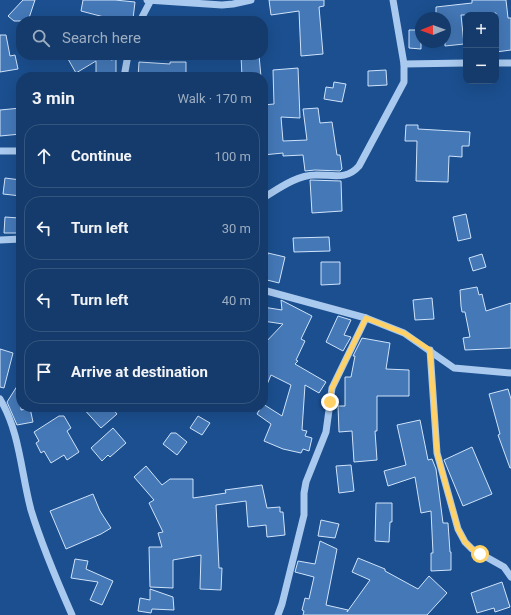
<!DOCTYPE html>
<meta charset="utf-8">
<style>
body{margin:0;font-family:Roboto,sans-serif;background:#1d4271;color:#f1f3f6}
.controls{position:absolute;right:12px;top:12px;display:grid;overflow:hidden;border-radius:8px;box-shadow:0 4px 16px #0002}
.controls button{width:36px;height:36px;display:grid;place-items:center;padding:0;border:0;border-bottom:1px solid #33557e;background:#143b6b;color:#f1f3f6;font:20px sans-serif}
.compass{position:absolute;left:415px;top:12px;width:36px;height:36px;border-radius:50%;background:#143b6b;box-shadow:0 4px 16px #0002;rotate:269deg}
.stop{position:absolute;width:12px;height:12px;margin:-9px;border:3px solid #ffd166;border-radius:50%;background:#fff}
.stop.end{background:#ffd166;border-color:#fff;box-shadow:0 1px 4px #0008}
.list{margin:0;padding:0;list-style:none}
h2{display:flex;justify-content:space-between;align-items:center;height:52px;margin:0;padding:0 16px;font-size:17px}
h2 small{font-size:13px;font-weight:400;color:#9dadc1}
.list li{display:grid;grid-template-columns:26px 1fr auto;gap:12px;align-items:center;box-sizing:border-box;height:64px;margin:0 8px 8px;padding:0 8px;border:1px solid #33557e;border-radius:16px}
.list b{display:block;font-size:15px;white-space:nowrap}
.list em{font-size:13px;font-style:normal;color:#9dadc1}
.icon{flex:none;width:22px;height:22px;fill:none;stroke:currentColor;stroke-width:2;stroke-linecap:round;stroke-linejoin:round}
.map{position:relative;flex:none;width:511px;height:615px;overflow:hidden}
.search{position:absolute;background:#143b6b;box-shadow:0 4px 16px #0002;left:16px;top:16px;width:252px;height:44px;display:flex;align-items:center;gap:10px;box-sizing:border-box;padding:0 14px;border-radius:16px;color:#9dadc1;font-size:15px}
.panel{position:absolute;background:#143b6b;box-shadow:0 4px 16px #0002;left:16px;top:72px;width:252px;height:340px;border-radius:16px}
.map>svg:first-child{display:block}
.building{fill:#4478b7;stroke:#cfe3fa}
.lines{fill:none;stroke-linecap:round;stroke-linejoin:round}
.minor{stroke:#a9c9ee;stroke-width:7}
.route{stroke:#ffd166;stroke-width:5}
</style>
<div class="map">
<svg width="511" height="615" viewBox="0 0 511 615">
<rect width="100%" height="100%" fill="#1b4f8f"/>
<g class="building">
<path d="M23,0H35L28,21H14L8,16Z"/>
<path d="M83,0H115L135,2L133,19L104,17L81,11Z"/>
<path d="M269,0H324V6L319,7L323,54L301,56L299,11L271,15Z"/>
<path d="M472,0H506L508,18H511V50L496,52V13L481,15H461L464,44L445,46V18H440V15H436V7L472,3Z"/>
<path d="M409,30H421V49L409,48Z"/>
<path d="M0,35H6L10,56L15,55L18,69L0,72Z"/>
<path d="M75,55H111V60L116,59V77H96V61L76,73L68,59Z"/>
<path d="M241,55H259L261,77H242Z"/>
<path d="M139,62L170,64V62H186V77H138Z"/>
<path d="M298,68L300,118L281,117L283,141L307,140L303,109L318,108L320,123L332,122L337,155H340L342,169L340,171L315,170L305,171L303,155L283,156V153L263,155V105L274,104L273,70Z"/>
<path d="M386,70L387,85L368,86V71Z"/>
<path d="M334,82L346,84L342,102L324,99L326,87L333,88Z"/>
<path d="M21,108V134L0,136V110Z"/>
<path d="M406,125H418V129L470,132L469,146H462V157L449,156L448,182L416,181L417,141H405Z"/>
<path d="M5,178L21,180V196L3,194Z"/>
<path d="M310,180L341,181L342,211L312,213Z"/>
<path d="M466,214L471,238L458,241L453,217Z"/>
<path d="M5,217L19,218L18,233H4Z"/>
<path d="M329,237L330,251L294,252L293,238Z"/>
<path d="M268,253L285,257L279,283L263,279Z"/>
<path d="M482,254L486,267L473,271L469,258Z"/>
<path d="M321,262H340V284L321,285Z"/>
<path d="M477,287L479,295L482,294L486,311L511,303V348L465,350L463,338L470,337L465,312H462L461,306L460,290Z"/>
<path d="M432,298L434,319L415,320L413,300Z"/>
<path d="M281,300L312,316L301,339L305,341L296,360L298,361L295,364L326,382L319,393L305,385L302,430L307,431L305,436L312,438L309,451L303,449L301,453L283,449L264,441L271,424L257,414L261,407H263V404L282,416L291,385L271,375L263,394V345L283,324L263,321V307L282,310Z"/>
<path d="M338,316L351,320L344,335L351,337L343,351L326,342Z"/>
<path d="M362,338L390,343L386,369L409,370V396H377V431H375L377,460L354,462L352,431L339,432L338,406H345V377H351L355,356H353Z"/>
<path d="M0,349L13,353L4,388L0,387Z"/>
<path d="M21,380V410L30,408L33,422L17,425L7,402Z"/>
<path d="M508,389L511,399V468H510L498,435L500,434L489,394Z"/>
<path d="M82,407H111L117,414L101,428Z"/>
<path d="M59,416H64L71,428L67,431L79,452L67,460L64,455L51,463L44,451L41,453L36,443L39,441L34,432Z"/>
<path d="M198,416L210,423L202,435L190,428Z"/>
<path d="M420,420L428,460L432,459L436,469L443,523H448L450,552H451V570L431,571V553H433L431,511L421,513L415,477L388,486L384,471L406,465L397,425Z"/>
<path d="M113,428L126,443L110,457L108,455L102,461L91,448Z"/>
<path d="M171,433H176L187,442L177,455L163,444Z"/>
<path d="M472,447L492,494L463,506L444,460Z"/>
<path d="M351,465L354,491L339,493L336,466Z"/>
<path d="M146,466L162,485L170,479H193V498L226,493L225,490L262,485L267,508L280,507V512H283L285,535L267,537L266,525L248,527L246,501L216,505L219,568H222L221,590L200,589L201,555L173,560V588L150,587L149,547H162L158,533L163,532L149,503L154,500L134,477Z"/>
<path d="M93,494L100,511L111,528L101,534L66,549L50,511Z"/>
<path d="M376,503H392V522H390L389,542L375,541Z"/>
<path d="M321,520L339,524L335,538L318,536Z"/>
<path d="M320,541L337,549L326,605L348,610L347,612L370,580L352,572L358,558L385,569V571L418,589L429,576L447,593L427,615H303L304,611L302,610L305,598L309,599L314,577L295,572L298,561L315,564Z"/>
<path d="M75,559L88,561L86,569L113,581L102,605L90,600L98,582L71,578Z"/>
<path d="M502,582L510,607L495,612L494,608L477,613L471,593Z"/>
<path d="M150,589L173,597L174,610L152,609L151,613L138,611L140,598L150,600Z"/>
</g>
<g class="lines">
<g class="minor">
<path d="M147,0L222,5L233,4L251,0"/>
<path d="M140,21L151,0"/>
<path d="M496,63H511"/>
<path d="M404,64L466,63"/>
<path d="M124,77L128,55"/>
<path d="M0,151H21"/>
<path d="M263,198C278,189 297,175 315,175C331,174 346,181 359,166L404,82V64L393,0"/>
<path d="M0,240L21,239"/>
<path d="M263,290L366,318L404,333L454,368L511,373"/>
<path d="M430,350L437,453L458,529L465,542L472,549L504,567L511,577"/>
<path d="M0,399C20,432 21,473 31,510C42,546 57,581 72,615"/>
<path d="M278,615L282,604L304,515V493L306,482L326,432L332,388L366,318"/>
</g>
</g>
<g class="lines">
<path class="route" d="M330,402L332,388L366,318L404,333L430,350L437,453L458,529L465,542L472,549L480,554"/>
</g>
</svg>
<div class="controls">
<button>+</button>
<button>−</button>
</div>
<svg class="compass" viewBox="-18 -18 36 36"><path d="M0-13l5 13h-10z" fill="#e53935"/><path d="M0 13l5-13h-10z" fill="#9dadc1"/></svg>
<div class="stop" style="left:480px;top:554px"></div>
<div class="stop end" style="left:330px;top:402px"></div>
<div class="search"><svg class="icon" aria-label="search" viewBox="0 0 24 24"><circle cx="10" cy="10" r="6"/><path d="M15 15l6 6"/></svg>Search here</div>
<section class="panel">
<h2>3 min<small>Walk · 170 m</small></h2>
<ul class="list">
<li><svg class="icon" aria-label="ahead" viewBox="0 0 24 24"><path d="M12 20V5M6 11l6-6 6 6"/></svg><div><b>Continue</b></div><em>100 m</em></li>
<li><svg class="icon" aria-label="left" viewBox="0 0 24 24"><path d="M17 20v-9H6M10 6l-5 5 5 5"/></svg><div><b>Turn left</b></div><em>30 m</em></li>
<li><svg class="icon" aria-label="left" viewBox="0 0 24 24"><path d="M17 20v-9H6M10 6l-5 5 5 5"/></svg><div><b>Turn left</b></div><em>40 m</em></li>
<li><svg class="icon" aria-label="arrive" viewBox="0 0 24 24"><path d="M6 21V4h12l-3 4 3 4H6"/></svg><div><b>Arrive at destination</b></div></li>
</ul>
</section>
</div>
